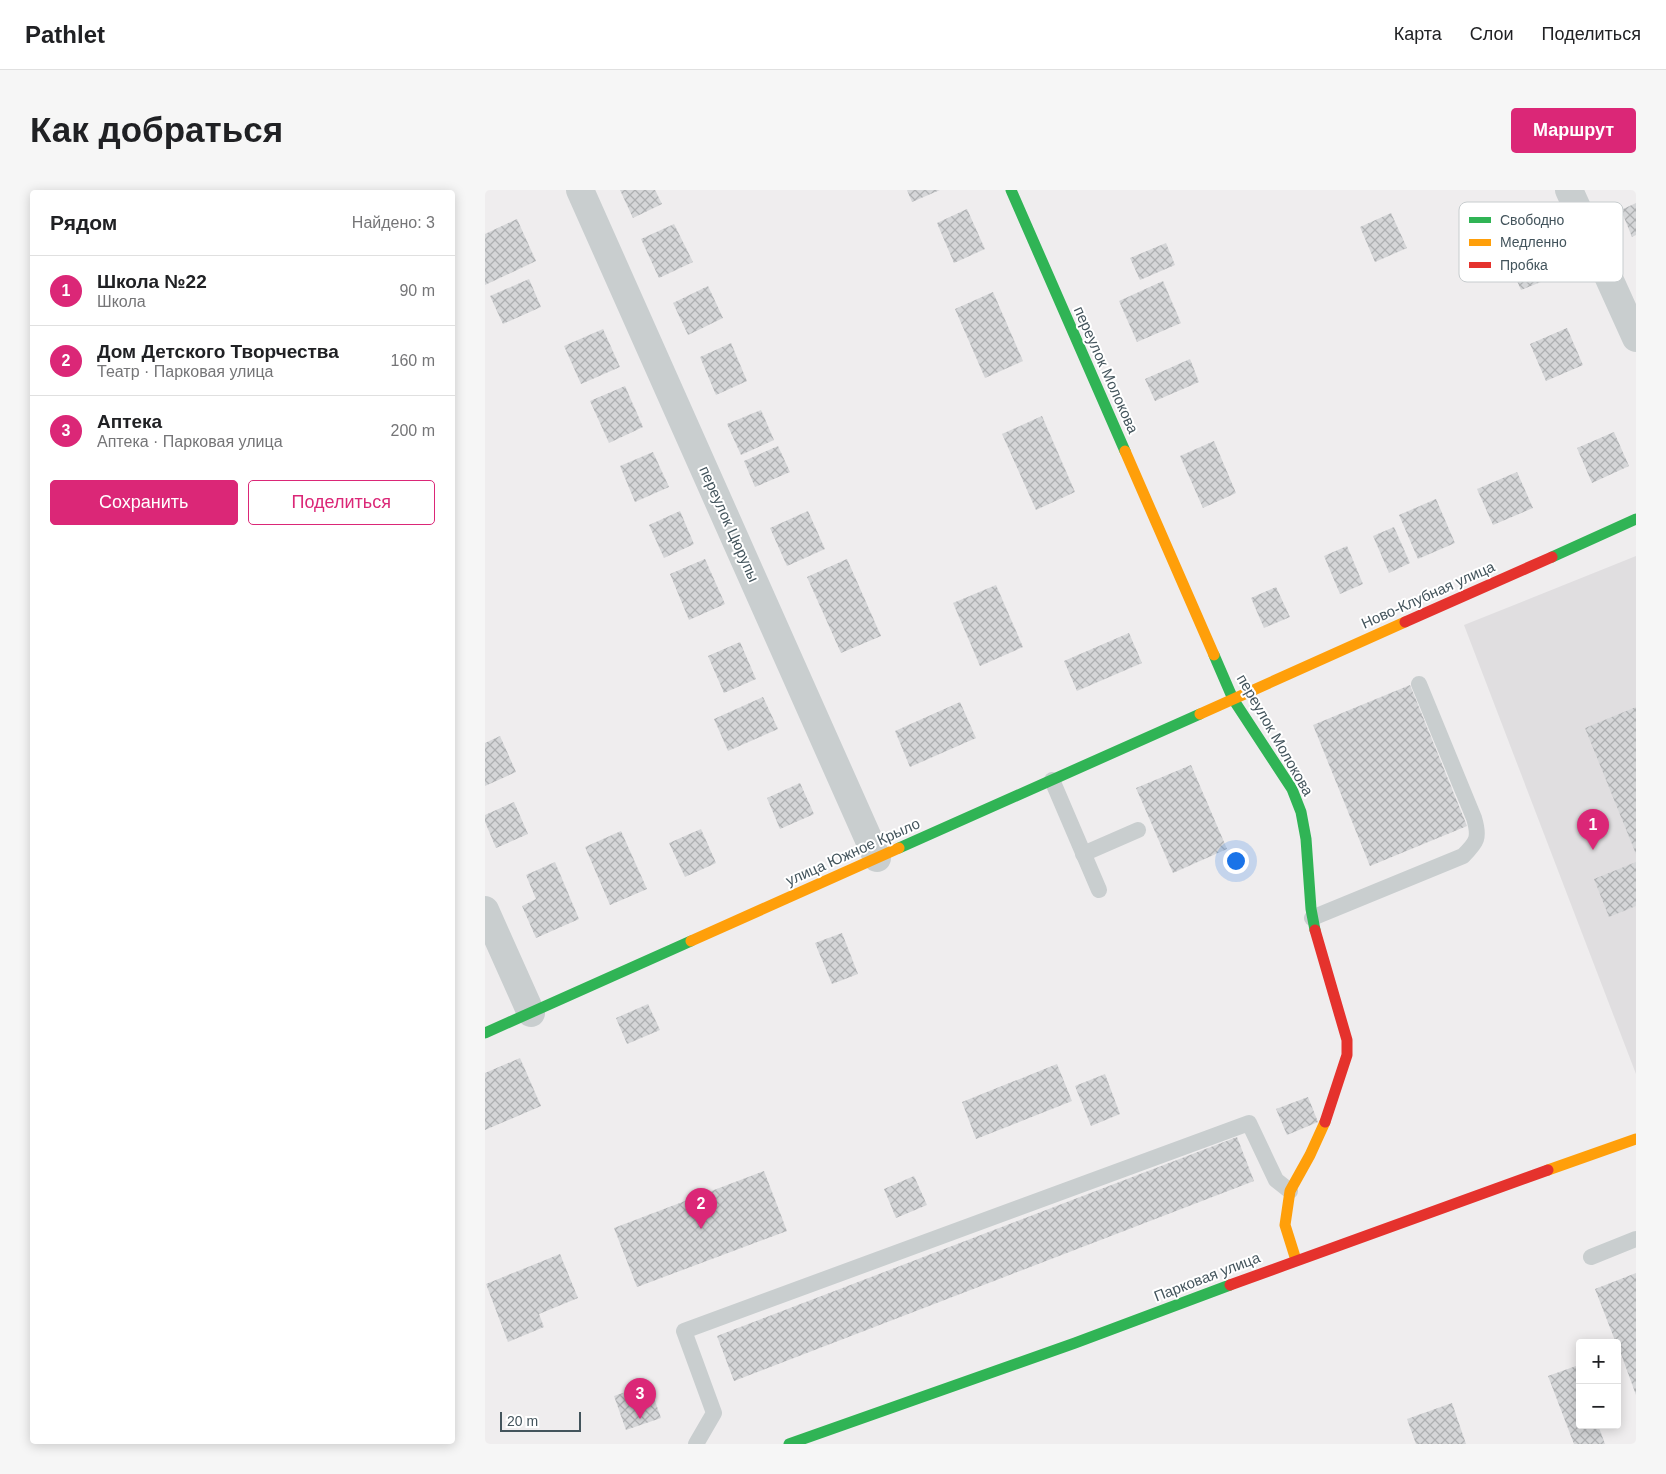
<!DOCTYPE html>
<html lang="ru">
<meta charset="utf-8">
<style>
body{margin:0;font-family:Helvetica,sans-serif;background:#f6f6f6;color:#202124}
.controls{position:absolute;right:15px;bottom:15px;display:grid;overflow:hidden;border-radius:5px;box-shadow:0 2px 12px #0003}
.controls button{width:45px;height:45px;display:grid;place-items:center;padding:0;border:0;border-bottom:1px solid #e0e0e0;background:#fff;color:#202124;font:25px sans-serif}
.scale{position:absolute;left:15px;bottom:12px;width:81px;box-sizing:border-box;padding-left:5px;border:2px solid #43545c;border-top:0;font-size:14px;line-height:18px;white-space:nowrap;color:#43545c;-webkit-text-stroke:4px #fff;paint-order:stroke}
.you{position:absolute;left:750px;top:670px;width:18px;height:18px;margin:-12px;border:4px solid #fff;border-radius:50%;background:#1a73e8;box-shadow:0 0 0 8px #1a73e833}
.badge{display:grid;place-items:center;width:32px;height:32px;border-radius:50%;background:#db2777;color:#fff;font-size:16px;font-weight:700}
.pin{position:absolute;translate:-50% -41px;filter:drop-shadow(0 1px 2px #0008)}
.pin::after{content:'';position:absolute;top:26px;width:18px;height:15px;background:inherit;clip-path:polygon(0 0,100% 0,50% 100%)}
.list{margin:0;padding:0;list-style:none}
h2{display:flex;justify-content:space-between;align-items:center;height:65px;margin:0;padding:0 20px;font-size:21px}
h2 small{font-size:16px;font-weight:400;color:#757577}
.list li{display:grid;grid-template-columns:32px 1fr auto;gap:15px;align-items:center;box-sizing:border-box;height:70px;padding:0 20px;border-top:1px solid #e0e0e0}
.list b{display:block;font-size:19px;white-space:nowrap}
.list p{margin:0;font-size:16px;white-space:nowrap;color:#757577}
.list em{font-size:16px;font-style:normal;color:#757577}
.actions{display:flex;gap:10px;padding:15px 20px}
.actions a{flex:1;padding:11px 0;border:1px solid #db2777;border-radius:5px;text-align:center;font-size:18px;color:#db2777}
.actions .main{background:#db2777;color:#fff}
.map{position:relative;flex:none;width:1151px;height:1254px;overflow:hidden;border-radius:5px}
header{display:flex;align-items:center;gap:30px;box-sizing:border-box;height:70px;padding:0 25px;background:#fff;border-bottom:1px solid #e0e0e0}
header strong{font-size:24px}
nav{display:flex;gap:28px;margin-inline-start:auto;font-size:18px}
.intro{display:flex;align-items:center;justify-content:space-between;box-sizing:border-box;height:120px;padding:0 30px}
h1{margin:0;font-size:35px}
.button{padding:12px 22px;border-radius:5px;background:#db2777;color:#fff;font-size:18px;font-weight:700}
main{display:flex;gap:30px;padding:0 30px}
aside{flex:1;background:#fff;border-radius:5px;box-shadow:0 2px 12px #0003}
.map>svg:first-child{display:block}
.education{fill:#e0dee0}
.building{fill:url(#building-cross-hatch)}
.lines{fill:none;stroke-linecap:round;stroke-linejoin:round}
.lane{stroke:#c9cecf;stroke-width:16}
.street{stroke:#c9cecf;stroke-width:28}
.fast{stroke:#30b455;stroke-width:11}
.slow{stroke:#ff9f0a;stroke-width:11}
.jam{stroke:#e5322d;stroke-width:11}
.labels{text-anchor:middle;stroke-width:4;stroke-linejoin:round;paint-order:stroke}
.street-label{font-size:15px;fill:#43545c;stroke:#fff}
.key{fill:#fff;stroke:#c7ccce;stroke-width:1}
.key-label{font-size:14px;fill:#43545c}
</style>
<header>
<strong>Pathlet</strong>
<nav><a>Карта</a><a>Слои</a><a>Поделиться</a></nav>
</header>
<div class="intro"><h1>Как добраться</h1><a class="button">Маршрут</a></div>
<main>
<aside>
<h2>Рядом<small>Найдено: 3</small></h2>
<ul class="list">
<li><span class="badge">1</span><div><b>Школа №22</b><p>Школа</p></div><em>90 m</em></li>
<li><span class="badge">2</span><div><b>Дом Детского Творчества</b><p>Театр · Парковая улица</p></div><em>160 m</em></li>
<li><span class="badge">3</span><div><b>Аптека</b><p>Аптека · Парковая улица</p></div><em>200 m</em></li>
</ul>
<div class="actions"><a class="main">Сохранить</a><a>Поделиться</a></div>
</aside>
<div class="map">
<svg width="1151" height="1254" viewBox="0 0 1151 1254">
<defs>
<pattern id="building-cross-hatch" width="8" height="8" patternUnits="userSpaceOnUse" patternTransform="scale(1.25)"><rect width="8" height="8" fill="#d5d6d8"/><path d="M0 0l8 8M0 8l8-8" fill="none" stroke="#aeb0b2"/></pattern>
</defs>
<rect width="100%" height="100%" fill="#efedee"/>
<path class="education" d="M1151,366V884L979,435Z"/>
<g class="building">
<path d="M135,0H170L177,14L148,28Z"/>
<path d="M422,0H455L427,12Z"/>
<path d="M1151,13V45L1147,47L1136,20Z"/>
<path d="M482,19L500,59L469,73L452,33Z"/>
<path d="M906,23L922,58L890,72L875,37Z"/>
<path d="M32,29L51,71L0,95V44Z"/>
<path d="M189,34L208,72L174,88L156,49Z"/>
<path d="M681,53L690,75L655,90L645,68Z"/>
<path d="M1046,55L1061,90L1036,100L1021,66Z"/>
<path d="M44,89L56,117L18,134L5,106Z"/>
<path d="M678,91L696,133L652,152L634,111Z"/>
<path d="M223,96L238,128L203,145L188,113Z"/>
<path d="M508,102L538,171L500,188L470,119Z"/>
<path d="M1082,138L1098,175L1061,191L1045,154Z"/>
<path d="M118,139L135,177L96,194L79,156Z"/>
<path d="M246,153L262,191L231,205L215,167Z"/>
<path d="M705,169L714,192L670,211L660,189Z"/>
<path d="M140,196L158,237L124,253L105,211Z"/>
<path d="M276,220L289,250L256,265L242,234Z"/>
<path d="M557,226L590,302L551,320L517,244Z"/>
<path d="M1129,242L1144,276L1107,293L1092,258Z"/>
<path d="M729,251L751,303L718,318L695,266Z"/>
<path d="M293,256L305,282L270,297L259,271Z"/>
<path d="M168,262L184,297L150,312L135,276Z"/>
<path d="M1032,282L1048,318L1008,335L992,299Z"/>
<path d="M951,309L970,353L933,369L914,325Z"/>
<path d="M195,321L209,354L179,368L164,335Z"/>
<path d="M323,321L340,359L302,376L285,338Z"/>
<path d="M909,337L925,373L904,383L888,346Z"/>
<path d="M862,356L878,394L855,404L839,366Z"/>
<path d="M220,369L240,414L204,430L185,384Z"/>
<path d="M362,369L396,446L356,463L322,387Z"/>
<path d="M511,395L538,457L495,476L468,413Z"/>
<path d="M791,397L805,427L779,438L766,408Z"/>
<path d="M644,443L657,473L592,501L579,471Z"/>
<path d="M255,452L271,489L239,503L223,466Z"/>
<path d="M925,495L982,636L885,676L828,535Z"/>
<path d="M278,507L293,539L243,561L229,529Z"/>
<path d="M475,512L491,548L425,577L410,541Z"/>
<path d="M1151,517V664L1100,538Z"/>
<path d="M15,546L31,582L0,596V553Z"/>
<path d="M706,575L742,659L688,683L651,598Z"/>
<path d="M315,593L329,624L295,639L282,608Z"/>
<path d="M29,612L43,644L11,658L0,632V625Z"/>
<path d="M216,639L231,673L200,687L184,653Z"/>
<path d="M136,641L162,699L125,715L100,657Z"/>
<path d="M70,672L94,729L51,748L37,716L51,709L41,685Z"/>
<path d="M1151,672V716L1124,727L1109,689Z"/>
<path d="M357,743L373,784L347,794L330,753Z"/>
<path d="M163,814L175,840L142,854L131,828Z"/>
<path d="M35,868L56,916L0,940V883Z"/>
<path d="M572,874L587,911L491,949L477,912Z"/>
<path d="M620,884L635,924L606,936L590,896Z"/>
<path d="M823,907L833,932L802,945L791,919Z"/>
<path d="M752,947L769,991L249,1191L232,1146Z"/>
<path d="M279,981L302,1041L152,1097L129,1038Z"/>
<path d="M429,986L442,1015L411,1028L399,999Z"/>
<path d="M75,1064L93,1108L54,1124L59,1137L23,1152L1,1094Z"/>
<path d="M1151,1083V1205L1132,1153H1131L1110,1099Z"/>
<path d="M1091,1176L1095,1187V1235H1113L1120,1254H1089L1063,1186Z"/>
<path d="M164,1194L176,1228L141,1240L129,1206Z"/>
<path d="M967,1213L981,1254H931L922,1229Z"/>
</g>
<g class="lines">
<g class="lane">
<path d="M567,590L614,700"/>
<path d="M598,664L653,640"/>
<path d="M827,728L978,666C992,652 995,648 989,628L934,494"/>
<path d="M1106,1067L1151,1049"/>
<path d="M211,1254L229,1223L199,1141L764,933L791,990L805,1001"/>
</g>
<g class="street">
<path d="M95,0L392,668"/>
<path d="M1084,0L1151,148"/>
<path d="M0,720L46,823"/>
</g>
<g class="fast">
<path d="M526,0L640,261"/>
<path d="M1067,367L1151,329"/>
<path d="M729,465L748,509L807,599L816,622L821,649L826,719L830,740"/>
<path d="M414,658L715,524"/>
<path d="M0,843L206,751"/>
<path d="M304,1254L590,1153L745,1095"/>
</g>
<g class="slow">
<path d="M640,261L729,465"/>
<path d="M715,524L920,432"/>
<path d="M206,751L414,658"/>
<path d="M1063,980L1151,949"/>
<path d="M811,1070L800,1035L805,1001L825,965L840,932"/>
</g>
<g class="jam">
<path d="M920,432L1067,367"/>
<path d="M830,740L862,850V865L840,932"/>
<path d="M745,1095L1063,980"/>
</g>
</g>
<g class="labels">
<g class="street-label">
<text transform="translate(621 180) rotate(66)" y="5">переулок Молокова</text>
<text transform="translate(244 334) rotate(66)" y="5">переулок Цюрупы</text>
<text transform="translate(943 405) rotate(-24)" y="5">Ново-Клубная улица</text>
<text transform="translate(790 545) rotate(60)" y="5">переулок Молокова</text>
<text transform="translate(368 662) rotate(-24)" y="5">улица Южное Крыло</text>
<text transform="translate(722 1087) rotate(-21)" y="5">Парковая улица</text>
</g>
</g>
<rect x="974" y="12" width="164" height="80" rx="8" class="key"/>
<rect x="984" y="27" width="22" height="6" fill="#30b455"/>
<rect x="984" y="49" width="22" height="7" fill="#ff9f0a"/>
<rect x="984" y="72" width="22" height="6" fill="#e5322d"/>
<g class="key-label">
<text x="1015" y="35">Свободно</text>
<text x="1015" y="57">Медленно</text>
<text x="1015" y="80">Пробка</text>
</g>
</svg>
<div class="controls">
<button>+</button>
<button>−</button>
</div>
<div class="scale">20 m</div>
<div class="you"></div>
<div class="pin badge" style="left:1108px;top:660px">1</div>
<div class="pin badge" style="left:216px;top:1039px">2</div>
<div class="pin badge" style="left:155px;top:1229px">3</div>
</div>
</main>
